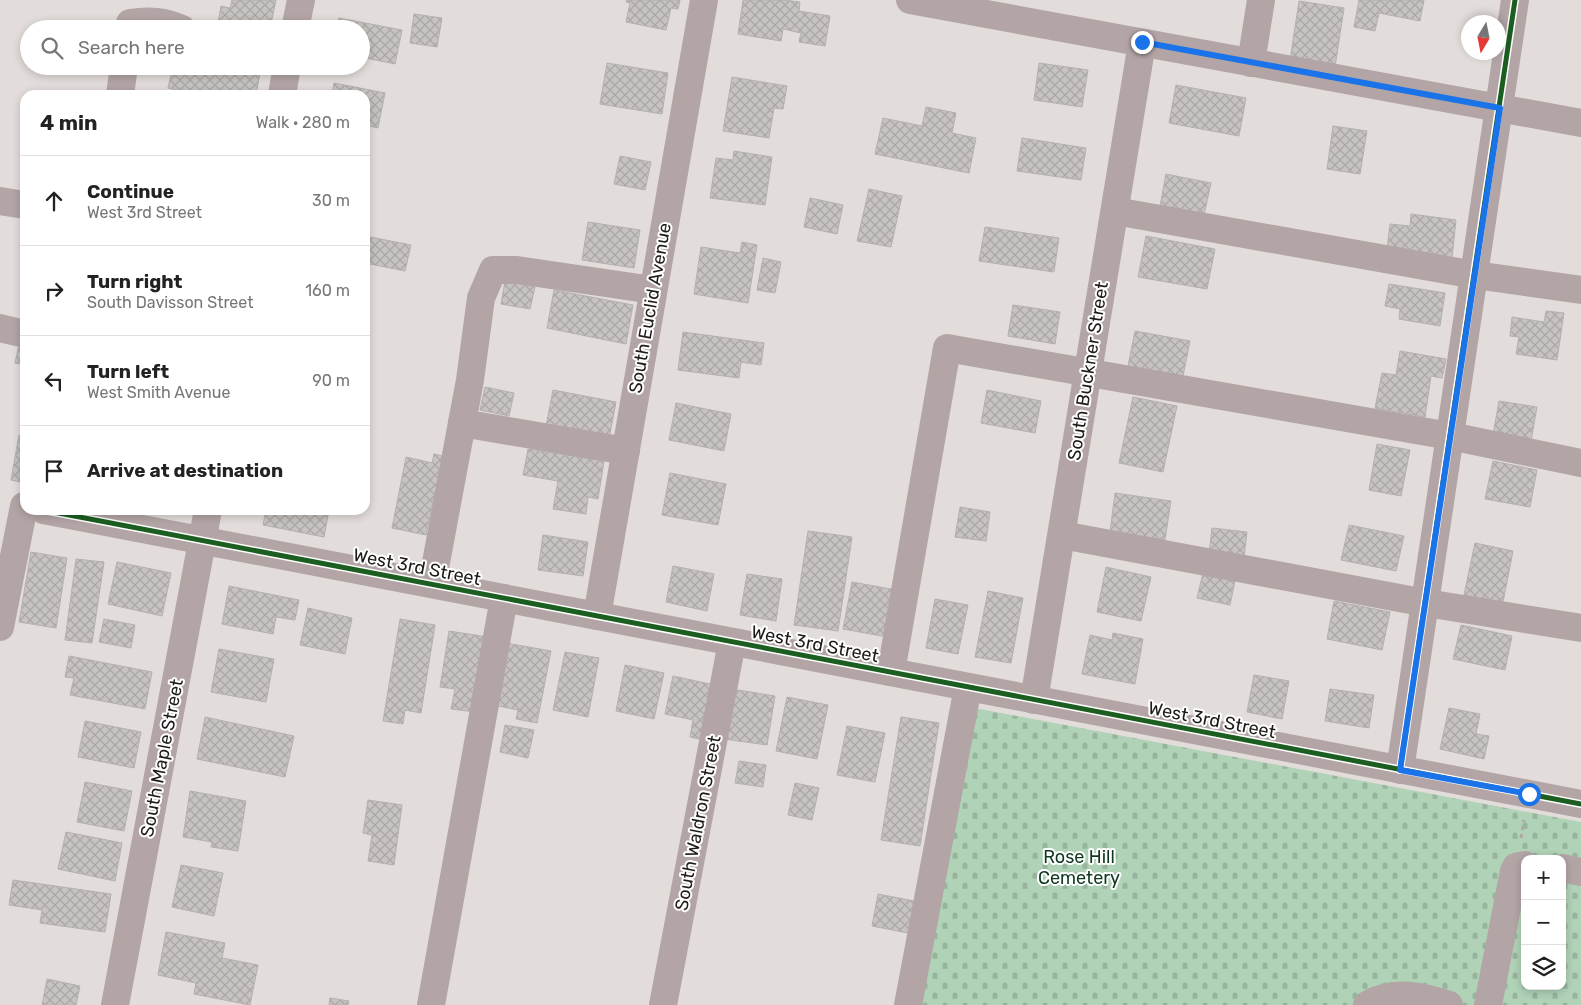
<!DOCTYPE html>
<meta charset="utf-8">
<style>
body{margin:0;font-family:Rubik,sans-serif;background:#f2f2f2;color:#222}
.controls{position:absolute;right:15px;bottom:15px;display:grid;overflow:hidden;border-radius:10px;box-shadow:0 2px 8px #0003}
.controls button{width:45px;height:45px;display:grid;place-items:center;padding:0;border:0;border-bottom:1px solid #e0e0e0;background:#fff;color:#222;font:25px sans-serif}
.compass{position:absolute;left:1461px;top:15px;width:45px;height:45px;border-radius:50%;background:#fff;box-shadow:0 2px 8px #0003;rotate:190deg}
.stop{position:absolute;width:15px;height:15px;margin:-11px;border:4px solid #1a73e8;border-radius:50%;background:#fff}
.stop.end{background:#1a73e8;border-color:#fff;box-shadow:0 1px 5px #0008}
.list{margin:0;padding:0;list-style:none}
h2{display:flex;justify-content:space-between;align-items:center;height:65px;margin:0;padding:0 20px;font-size:21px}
h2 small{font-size:16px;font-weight:400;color:#767676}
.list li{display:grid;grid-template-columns:32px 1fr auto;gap:15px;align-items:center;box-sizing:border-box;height:90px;padding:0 20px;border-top:1px solid #e0e0e0}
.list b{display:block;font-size:19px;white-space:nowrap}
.list p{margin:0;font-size:16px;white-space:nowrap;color:#767676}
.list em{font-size:16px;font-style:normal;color:#767676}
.icon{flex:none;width:28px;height:28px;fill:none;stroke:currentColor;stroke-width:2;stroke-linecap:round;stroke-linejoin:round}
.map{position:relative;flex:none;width:1581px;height:1005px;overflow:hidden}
.search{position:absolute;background:#fff;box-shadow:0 2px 8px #0003;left:20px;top:20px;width:350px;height:55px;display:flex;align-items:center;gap:12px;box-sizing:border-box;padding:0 18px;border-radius:28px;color:#767676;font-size:19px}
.panel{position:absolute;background:#fff;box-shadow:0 2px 8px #0003;left:20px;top:90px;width:350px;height:425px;border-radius:15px}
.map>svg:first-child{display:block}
.cemetery{fill:url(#cemetery-stones);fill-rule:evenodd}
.building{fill:url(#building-cross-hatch);stroke:#b4b0af}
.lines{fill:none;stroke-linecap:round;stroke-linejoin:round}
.path{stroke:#b1a7a7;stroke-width:3;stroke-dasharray:4 4;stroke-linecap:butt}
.minor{stroke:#b3a5a5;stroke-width:28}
.cycleway-casing{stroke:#fff;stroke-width:8}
.cycleway{stroke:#1b5e20;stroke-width:5}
.route{stroke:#1a73e8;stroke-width:6}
.labels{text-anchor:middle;stroke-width:4;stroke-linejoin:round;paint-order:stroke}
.street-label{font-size:18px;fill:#1e1b19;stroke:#fff}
.park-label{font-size:18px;fill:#10371f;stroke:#fff}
</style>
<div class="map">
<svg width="1581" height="1005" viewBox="0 0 1581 1005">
<defs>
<pattern id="cemetery-stones" width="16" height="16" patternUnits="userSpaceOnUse" patternTransform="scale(1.25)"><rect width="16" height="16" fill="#b0d2b7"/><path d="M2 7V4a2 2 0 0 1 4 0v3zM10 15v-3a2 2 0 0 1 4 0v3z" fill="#97b49d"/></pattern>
<pattern id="building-cross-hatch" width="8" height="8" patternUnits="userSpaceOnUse" patternTransform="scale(1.25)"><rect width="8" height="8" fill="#c6c3c0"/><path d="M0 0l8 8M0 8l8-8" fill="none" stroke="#aaa7a4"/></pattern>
</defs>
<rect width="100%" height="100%" fill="#e2ddda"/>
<path class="cemetery" d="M969,707L1581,822V1005H913ZM1525,859H1562V986H1525Z"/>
<g class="building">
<path d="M232,0H276L270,29H217L221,6L230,8Z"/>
<path d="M627,0H680L678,9L671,8L666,30L626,22L630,3L626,2Z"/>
<path d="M743,0H784L800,2L799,11L830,16L825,46L799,42L801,33L783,29L781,41L738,34Z"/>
<path d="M1359,0H1424L1420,21L1379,13L1375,31L1354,27Z"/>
<path d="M1299,1L1344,8L1335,67L1290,60Z"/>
<path d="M414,14L442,18L437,47L410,43Z"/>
<path d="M339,18L402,30L395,64L361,57V29H336Z"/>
<path d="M607,63L668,73L662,114L600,104Z"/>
<path d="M1039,63L1088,70L1082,107L1034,100Z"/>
<path d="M173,66H224L260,73L256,95H198L168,88Z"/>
<path d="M732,77L787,86L783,109L774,108L769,138L723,131Z"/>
<path d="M334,83L385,93L378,128L365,125V95H332Z"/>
<path d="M1176,85L1246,98L1239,136L1169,123Z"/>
<path d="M926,107L956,113L952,133L976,138L969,173L875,154L883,118L922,126Z"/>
<path d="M1333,126L1367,131L1360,174L1327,169Z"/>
<path d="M1022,138L1086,148L1081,180L1017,171Z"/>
<path d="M734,151L772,157L765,205L710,198L716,158L733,160Z"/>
<path d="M620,156L651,162L645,190L614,184Z"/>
<path d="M1166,174L1211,183L1204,215L1160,206Z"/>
<path d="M869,189L902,196L891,247L857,241Z"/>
<path d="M810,198L843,205L837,234L804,227Z"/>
<path d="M1411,214L1456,220L1452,258L1387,250L1390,224L1410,226Z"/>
<path d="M588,222L640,230L634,268L582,260Z"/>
<path d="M985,227L1059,238L1054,272L979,261Z"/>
<path d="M365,236L411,245L405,271L365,263Z"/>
<path d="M1146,236L1215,249L1207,289L1138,277Z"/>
<path d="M742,242L757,245L748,303L694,294L701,247L740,253Z"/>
<path d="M763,258L781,262L775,293L757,290Z"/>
<path d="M505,281L535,287L530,309L501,304Z"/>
<path d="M1389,284L1445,293L1440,326L1399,319L1400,309L1385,306Z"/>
<path d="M554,290L633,305L626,344L547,328Z"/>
<path d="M1013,305L1060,312L1055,344L1008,336Z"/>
<path d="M1546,311L1564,313L1557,360L1516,354L1519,337L1510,336L1512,317L1544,322Z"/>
<path d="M1135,331L1190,341L1183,376L1128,366Z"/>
<path d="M683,332L764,343L761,365L741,362L739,378L678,370Z"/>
<path d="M21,335L25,336V365L15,363Z"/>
<path d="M1400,351L1446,359L1442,378L1431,376L1425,417L1375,408L1382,373L1396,375Z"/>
<path d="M485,387L514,393L509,416L480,410Z"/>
<path d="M553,390L616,402L609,439L546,426Z"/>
<path d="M987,390L1041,401L1035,433L981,423Z"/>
<path d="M1133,397L1177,406L1163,472L1119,463Z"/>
<path d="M1499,401L1537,407L1531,441L1493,435Z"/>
<path d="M676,403L731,414L724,451L669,440Z"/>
<path d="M19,435L25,436V483L11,480Z"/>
<path d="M1377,444L1410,450L1401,496L1369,490Z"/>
<path d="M528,449L604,461L598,499L588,497L586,514L553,509L558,481L523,475Z"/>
<path d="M434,454L451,458L443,494L435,492L426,535L392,528L406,457L432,463Z"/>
<path d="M1493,461L1537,470L1530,507L1485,499Z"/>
<path d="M670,473L726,484L718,525L662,515Z"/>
<path d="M1115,493L1171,501L1165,540L1110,532Z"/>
<path d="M960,507L990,512L986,541L955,537Z"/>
<path d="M266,510H329L324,537L263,525Z"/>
<path d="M1349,525L1404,536L1396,571L1341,560Z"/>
<path d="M1212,528L1247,532L1244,558L1209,553Z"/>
<path d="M808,531L852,537L838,631L794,625Z"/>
<path d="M543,535L588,542L583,576L538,570Z"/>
<path d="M1475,543L1513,551L1503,602L1464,595Z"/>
<path d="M31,552L67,558L56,628L19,622Z"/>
<path d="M76,559L104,562L92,643L65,640Z"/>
<path d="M117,562L171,573L162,616L108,604Z"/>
<path d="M673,566L714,574L707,611L666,602Z"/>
<path d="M1106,567L1151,577L1141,621L1097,612Z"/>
<path d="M1204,569L1236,576L1230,605L1197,598Z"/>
<path d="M747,574L782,579L776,621L740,615Z"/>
<path d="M852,582L902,591L893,638L843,629Z"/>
<path d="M229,586L299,600L295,620L276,617L273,634L222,624Z"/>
<path d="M988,591L1023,598L1011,663L975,657Z"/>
<path d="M935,599L968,605L958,654L926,648Z"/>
<path d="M1334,601L1390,612L1382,650L1327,639Z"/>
<path d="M308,608L352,618L345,654L300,645Z"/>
<path d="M104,619L135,625L131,648L99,642Z"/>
<path d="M400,619L435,625L421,713L405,710L403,724L383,721Z"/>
<path d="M1461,625L1512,636L1505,670L1453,659Z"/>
<path d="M449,631L488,637L476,712L451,709L455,689L440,687Z"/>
<path d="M1113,633L1143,639L1135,684L1082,674L1090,635L1112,640Z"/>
<path d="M506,643L551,651L537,723L516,719L518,710L493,705Z"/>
<path d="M219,649L274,659L266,702L211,692Z"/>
<path d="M565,652L599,658L588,717L553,710Z"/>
<path d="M69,656L152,672L145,709L70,695L74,678L65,677Z"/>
<path d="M625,665L664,673L654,719L616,711Z"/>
<path d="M1254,675L1289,681L1282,719L1247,712Z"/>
<path d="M673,676L719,686L708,741L690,737L693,720L665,714Z"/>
<path d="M732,689L775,696L767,745L724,739Z"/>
<path d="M1330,689L1374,695L1369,728L1325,721Z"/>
<path d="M787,697L828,705L817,759L776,751Z"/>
<path d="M1449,708L1480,714L1476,734L1489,736L1484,759L1440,749Z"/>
<path d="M205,717L294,736L285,777L197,759Z"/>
<path d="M901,717L939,723L920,846L881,840Z"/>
<path d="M85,721L141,732L134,768L78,757Z"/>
<path d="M505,725L534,730L528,758L500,752Z"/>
<path d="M847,726L885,733L875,782L837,775Z"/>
<path d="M739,761L766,765L763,787L735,783Z"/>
<path d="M85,782L132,791L124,831L77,822Z"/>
<path d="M795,783L819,788L812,820L788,815Z"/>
<path d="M190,791L246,801L238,851L211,847L212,842L183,837Z"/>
<path d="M368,800L402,805L394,865L368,861L372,835L363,833Z"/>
<path d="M66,832L122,843L115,881L58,869Z"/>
<path d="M181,865L223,873L214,916L172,907Z"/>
<path d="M13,880L111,894L105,932L40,923L42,910L9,905Z"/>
<path d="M878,894L914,901L908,933L872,926Z"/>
<path d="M166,932L225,943L222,958L258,965L250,1005L194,994L196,983L158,975Z"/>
<path d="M47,979L80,986L76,1005H42Z"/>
<path d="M330,998L349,1001L348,1005H329Z"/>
</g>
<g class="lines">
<path class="path" d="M1521,838L1524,820"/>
<g class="minor">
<path d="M910,0L1581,123"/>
<path d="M130,23C149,20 164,21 182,29"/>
<path d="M295,29L301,0"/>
<path d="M1251,63L1261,0"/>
<path d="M120,95L124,66"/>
<path d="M282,95L287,66"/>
<path d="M0,201L25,205"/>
<path d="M1115,211L1475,275L1581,290"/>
<path d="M0,328L25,334"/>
<path d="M462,423L626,451"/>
<path d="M43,510L1581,804"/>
<path d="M1062,535L1426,603L1581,628"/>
<path d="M432,584L470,380L481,298L493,270H517L653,290"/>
<path d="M597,616L704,0"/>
<path d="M0,627L24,506"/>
<path d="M891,672L947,348L1450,436L1581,463"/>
<path d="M1034,700L1142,43"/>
<path d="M1400,770L1515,0"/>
<path d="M1562,868L1581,872"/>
<path d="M115,1005L208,510"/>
<path d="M431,1005L504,598"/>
<path d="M663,1005L732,642"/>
<path d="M908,1005L968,687"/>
<path d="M1367,1005C1392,989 1423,996 1449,1005"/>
<path d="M1488,1005L1514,871L1516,867L1525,865"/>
</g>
<defs>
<g id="cycleway">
<path d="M43,510L1581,804"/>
<path d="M1400,770L1515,0"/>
</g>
</defs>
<use href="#cycleway" class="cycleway-casing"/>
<use href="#cycleway" class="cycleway"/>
</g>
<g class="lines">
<path class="route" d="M1142,42L1500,108L1400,770L1529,794"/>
</g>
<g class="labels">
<g class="street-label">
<text transform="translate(650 308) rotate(-80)" y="6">South Euclid Avenue</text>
<text transform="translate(1088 371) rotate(-81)" y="6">South Buckner Street</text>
<text transform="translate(417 567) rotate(11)" y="6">West 3rd Street</text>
<text transform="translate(815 644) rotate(11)" y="6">West 3rd Street</text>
<text transform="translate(1212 720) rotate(11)" y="6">West 3rd Street</text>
<text transform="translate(162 758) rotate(-79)" y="6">South Maple Street</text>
<text transform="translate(698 823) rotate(-79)" y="6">South Waldron Street</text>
</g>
<g class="park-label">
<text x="1079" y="863">Rose Hill<tspan x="1079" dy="21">Cemetery</tspan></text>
</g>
</g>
</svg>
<div class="controls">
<button>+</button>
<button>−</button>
<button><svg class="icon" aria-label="layers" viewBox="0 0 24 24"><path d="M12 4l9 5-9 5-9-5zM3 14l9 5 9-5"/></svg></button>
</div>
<svg class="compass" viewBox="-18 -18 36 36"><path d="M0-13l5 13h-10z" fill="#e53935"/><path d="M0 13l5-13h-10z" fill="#767676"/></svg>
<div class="stop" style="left:1529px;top:794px"></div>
<div class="stop end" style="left:1142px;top:42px"></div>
<div class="search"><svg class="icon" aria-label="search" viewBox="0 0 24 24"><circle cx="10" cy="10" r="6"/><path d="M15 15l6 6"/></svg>Search here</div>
<section class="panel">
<h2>4 min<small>Walk · 280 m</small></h2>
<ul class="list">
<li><svg class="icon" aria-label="ahead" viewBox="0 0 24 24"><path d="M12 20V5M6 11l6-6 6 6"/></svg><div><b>Continue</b><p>West 3rd Street</p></div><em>30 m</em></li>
<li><svg class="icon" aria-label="right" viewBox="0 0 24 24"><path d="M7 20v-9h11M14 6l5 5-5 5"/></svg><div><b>Turn right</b><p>South Davisson Street</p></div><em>160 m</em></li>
<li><svg class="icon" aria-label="left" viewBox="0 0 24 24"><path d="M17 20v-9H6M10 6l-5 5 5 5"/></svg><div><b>Turn left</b><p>West Smith Avenue</p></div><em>90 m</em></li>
<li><svg class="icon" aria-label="arrive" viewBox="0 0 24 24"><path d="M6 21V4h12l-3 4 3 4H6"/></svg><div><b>Arrive at destination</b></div></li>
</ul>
</section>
</div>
